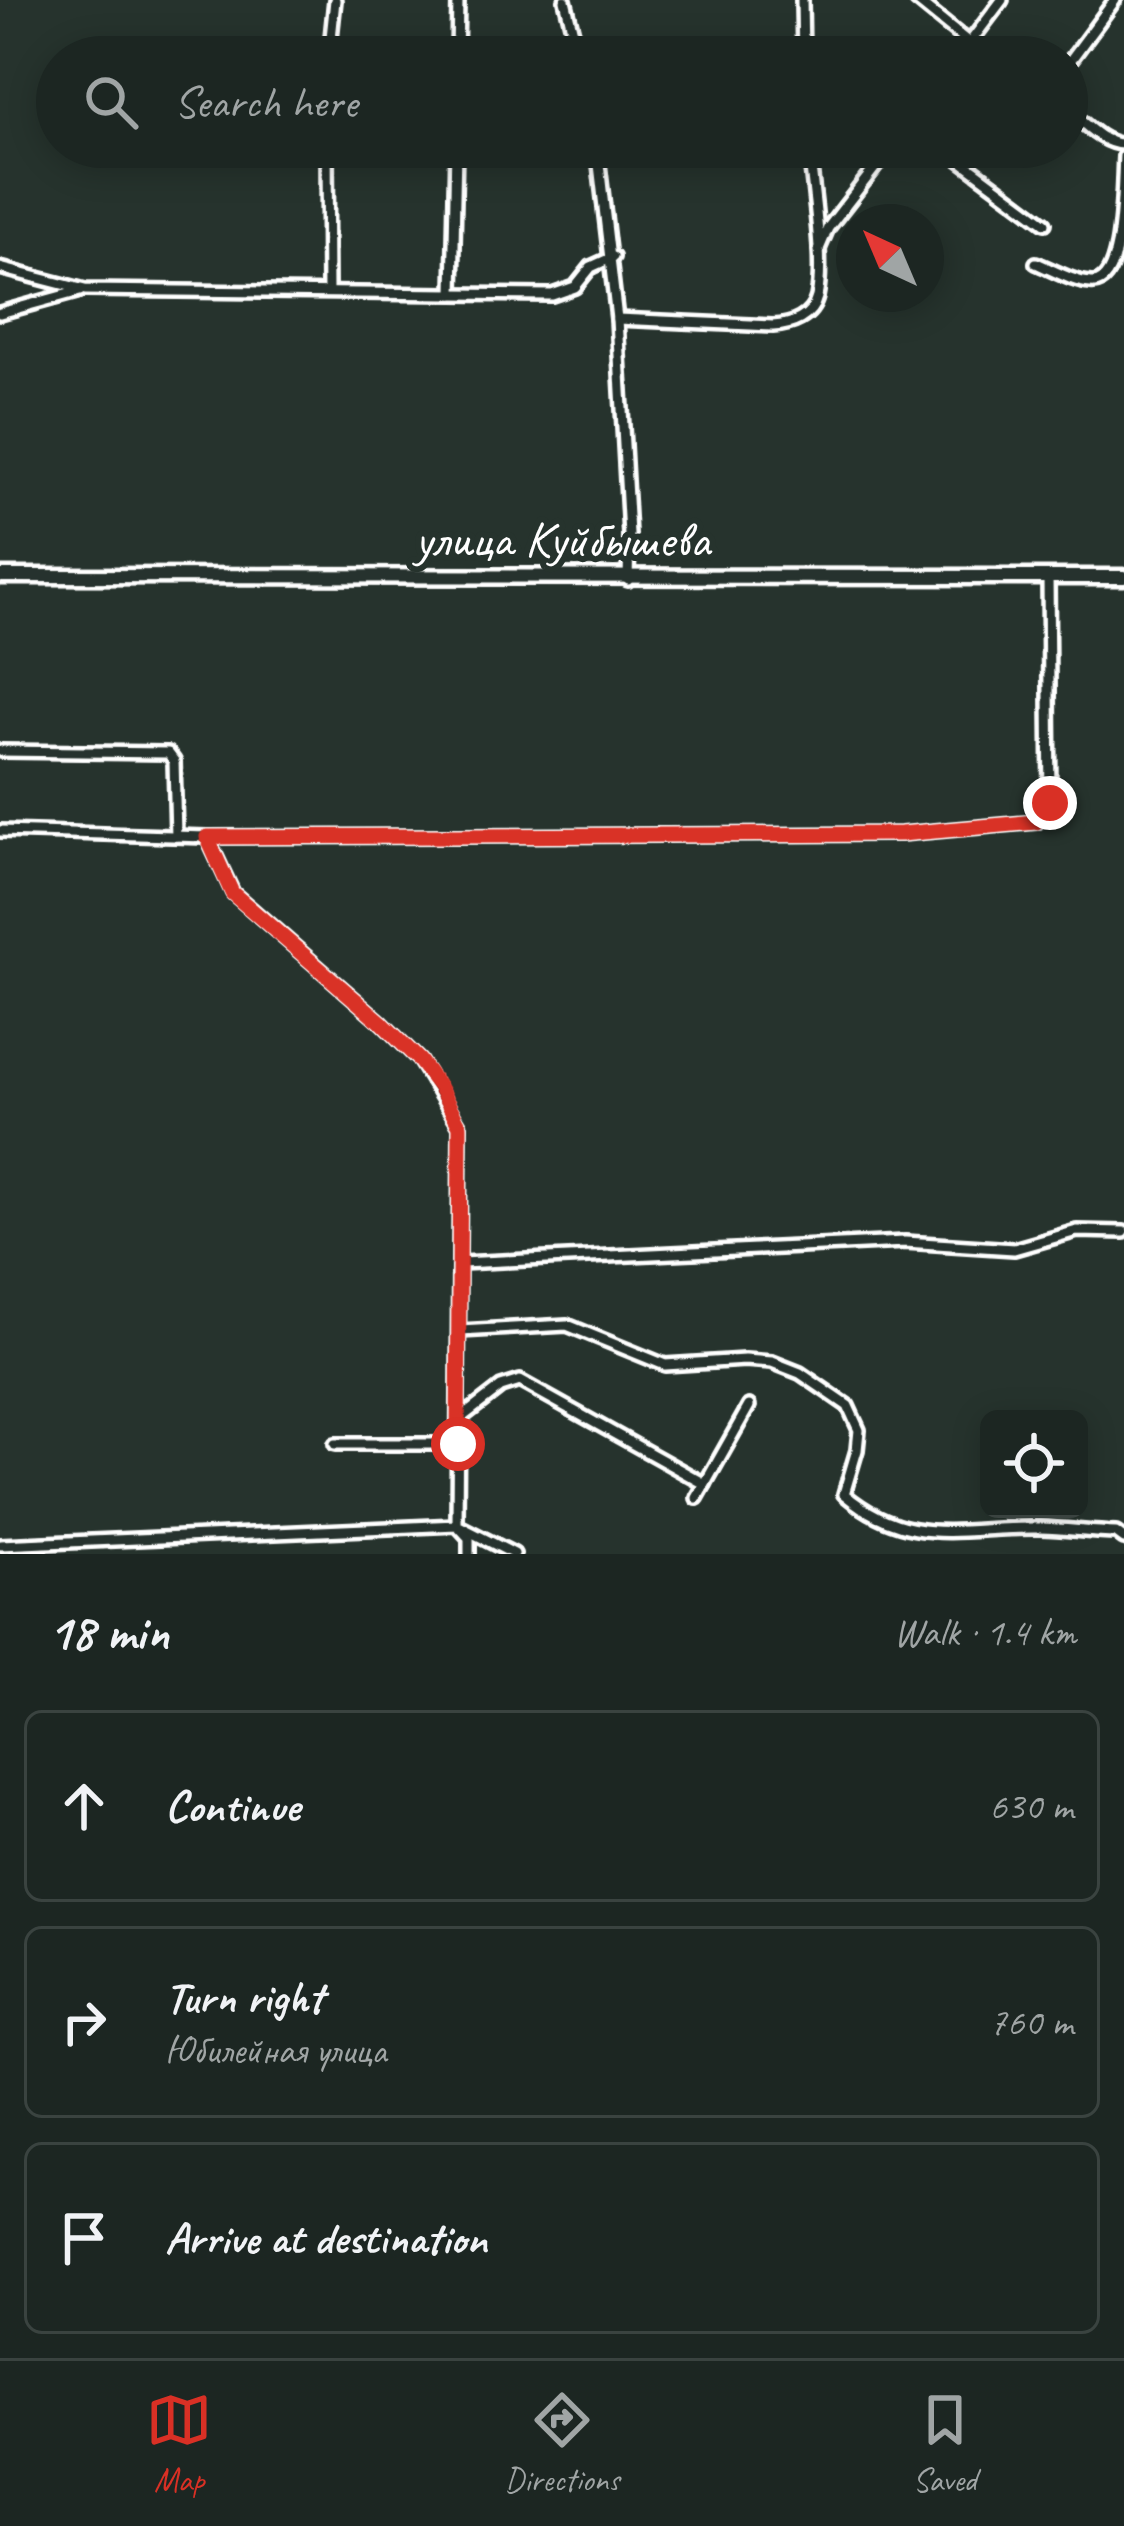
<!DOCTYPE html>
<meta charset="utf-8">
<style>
body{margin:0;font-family:Caveat,sans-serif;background:#29322f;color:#f1f3f6}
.controls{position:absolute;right:36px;bottom:36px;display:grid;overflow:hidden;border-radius:18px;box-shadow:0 6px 30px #0003}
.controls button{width:108px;height:108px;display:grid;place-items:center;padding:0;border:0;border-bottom:3px solid #3a4340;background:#1c2622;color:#f1f3f6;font:60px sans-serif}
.compass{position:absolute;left:836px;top:204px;width:108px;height:108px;border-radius:50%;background:#1c2622;box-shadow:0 6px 30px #0003;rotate:316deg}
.stop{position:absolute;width:36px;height:36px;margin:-27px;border:9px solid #d93025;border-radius:50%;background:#fff}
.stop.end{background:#d93025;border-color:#fff;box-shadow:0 3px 12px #0008}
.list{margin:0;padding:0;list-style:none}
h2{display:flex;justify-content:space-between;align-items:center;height:156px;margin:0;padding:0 48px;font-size:51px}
h2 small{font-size:39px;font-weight:400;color:#a0a5a5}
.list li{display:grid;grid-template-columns:78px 1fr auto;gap:36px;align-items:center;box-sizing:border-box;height:192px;margin:0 24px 24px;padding:0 24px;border:3px solid #3a4340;border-radius:18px}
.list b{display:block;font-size:45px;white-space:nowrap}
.list p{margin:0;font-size:39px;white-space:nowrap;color:#a0a5a5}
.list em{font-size:39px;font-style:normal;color:#a0a5a5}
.icon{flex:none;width:66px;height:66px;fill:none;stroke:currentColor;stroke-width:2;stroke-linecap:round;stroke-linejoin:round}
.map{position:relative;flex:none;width:1124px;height:1554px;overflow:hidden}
.search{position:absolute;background:#1c2622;box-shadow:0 6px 30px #0003;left:36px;right:36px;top:36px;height:132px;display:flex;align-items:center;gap:30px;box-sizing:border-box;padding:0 42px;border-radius:66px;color:#a0a5a5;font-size:45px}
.sheet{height:804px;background:#1c2622}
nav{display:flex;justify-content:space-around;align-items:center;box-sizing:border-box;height:168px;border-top:3px solid #3a4340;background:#1c2622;font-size:33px;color:#a0a5a5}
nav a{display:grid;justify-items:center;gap:6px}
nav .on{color:#d93025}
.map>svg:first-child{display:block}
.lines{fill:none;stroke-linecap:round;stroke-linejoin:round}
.minor-casing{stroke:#fff;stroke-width:18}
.highway-casing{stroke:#fff;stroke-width:21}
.minor{stroke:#26332d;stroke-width:9}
.highway{stroke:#26332d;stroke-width:12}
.route{stroke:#d93025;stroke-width:15}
.labels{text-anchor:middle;stroke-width:12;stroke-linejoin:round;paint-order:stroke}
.street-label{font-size:51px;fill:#fff;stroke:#26332d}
</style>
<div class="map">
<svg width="1124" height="1554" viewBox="0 0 1124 1554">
<rect width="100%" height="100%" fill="#26332d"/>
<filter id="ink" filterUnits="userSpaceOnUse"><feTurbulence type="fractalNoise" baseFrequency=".00833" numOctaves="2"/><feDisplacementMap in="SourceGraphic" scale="24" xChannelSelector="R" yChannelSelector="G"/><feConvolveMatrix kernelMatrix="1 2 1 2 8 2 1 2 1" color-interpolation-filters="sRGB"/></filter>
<g filter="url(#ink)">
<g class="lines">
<defs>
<g id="minor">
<path d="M565,0L579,57"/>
<path d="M802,0L803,57"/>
<path d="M916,0L969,43"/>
<path d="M329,57L335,0"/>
<path d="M457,57L458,0"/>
<path d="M959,57L1002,0"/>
<path d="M1067,65L1115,0"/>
<path d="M1067,109C1083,122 1103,145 1124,144"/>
<path d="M327,147L328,292"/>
<path d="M597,147L617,319L629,535L628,580"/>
<path d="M943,147L1045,223"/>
<path d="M819,249L828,228L891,147"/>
<path d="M1036,263C1053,270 1073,282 1091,283C1124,287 1122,187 1124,156"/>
<path d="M0,268L85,290L552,295L575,287L591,267L613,257"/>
<path d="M453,294L456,147"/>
<path d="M0,313L80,291"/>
<path d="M617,319L773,326C791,325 812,318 817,297C825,260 812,187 809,147"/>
<path d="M0,751L168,753L174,761L176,836"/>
<path d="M0,831L207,837L901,834L1037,822L1050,803L1048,576"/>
<path d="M207,837L233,893L382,1023L419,1060L460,1126L457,1525L514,1554"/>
<path d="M461,1263L905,1242L1014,1249L1077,1231L1124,1232"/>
<path d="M460,1331L567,1325L665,1365L745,1360L772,1362L800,1373L848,1406L859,1430L857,1450L844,1494C910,1550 963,1526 1041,1528C1066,1529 1091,1532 1116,1533L1124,1539"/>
<path d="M461,1418L501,1387L520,1381L705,1484"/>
<path d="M335,1444H458"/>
<path d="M697,1498L749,1406"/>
<path d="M0,1545L457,1525L469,1538V1554"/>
</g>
<path id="highway" d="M0,576L1124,577"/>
</defs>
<use href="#minor" class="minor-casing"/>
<use href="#highway" class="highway-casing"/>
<use href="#minor" class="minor"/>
<use href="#highway" class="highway"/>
</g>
</g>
<g class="lines" filter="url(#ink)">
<path class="route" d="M458,1444L460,1126L440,1088L419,1060L382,1023L232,893L207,837L901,834L1036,822L1050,803"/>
</g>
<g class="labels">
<g class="street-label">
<text x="562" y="556">улица Куйбышева</text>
</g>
</g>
</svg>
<div class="controls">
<button><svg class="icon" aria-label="locate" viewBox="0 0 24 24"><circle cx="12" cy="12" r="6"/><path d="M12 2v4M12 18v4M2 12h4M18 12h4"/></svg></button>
</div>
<svg class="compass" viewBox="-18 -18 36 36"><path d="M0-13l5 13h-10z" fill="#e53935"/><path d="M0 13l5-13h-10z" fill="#a0a5a5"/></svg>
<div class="stop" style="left:458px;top:1444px"></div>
<div class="stop end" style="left:1050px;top:803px"></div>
<div class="search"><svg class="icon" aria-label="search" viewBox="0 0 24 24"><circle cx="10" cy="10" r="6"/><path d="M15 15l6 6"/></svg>Search here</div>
</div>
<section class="sheet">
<h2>18 min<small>Walk · 1.4 km</small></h2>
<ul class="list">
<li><svg class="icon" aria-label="ahead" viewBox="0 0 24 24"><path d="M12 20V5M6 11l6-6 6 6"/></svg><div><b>Continue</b></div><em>630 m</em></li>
<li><svg class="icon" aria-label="right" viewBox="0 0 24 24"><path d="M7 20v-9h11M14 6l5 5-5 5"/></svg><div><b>Turn right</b><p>Юбилейная улица</p></div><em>760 m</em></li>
<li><svg class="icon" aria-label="arrive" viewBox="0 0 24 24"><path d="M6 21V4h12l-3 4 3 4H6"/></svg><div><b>Arrive at destination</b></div></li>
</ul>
</section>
<nav>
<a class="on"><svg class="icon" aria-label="map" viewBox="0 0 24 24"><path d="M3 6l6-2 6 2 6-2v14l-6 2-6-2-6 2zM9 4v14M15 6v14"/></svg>Map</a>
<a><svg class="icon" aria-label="directions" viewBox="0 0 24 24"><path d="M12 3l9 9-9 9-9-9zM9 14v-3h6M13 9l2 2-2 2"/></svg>Directions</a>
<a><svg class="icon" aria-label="saved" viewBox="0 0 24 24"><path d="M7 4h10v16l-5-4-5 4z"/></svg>Saved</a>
</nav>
